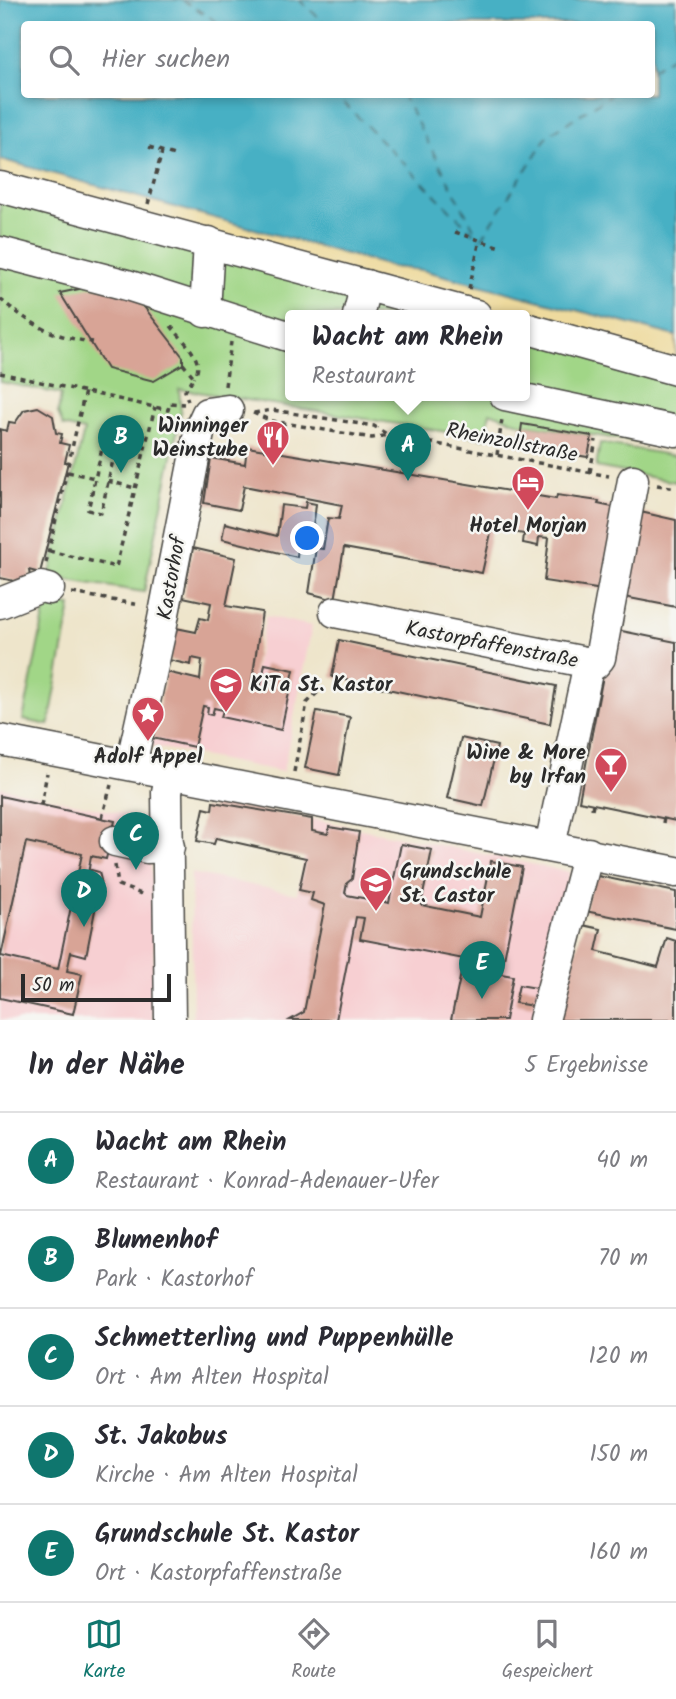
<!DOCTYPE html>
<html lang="de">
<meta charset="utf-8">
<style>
body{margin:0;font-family:Kalam,sans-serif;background:#f7f7f7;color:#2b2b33}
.scale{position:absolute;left:21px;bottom:18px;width:150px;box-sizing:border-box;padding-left:7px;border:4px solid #2b2b2b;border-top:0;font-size:19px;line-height:24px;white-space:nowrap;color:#2b2b2b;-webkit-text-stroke:5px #f6f6f2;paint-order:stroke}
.you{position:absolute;left:308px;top:539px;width:24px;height:24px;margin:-18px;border:5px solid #fff;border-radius:50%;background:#1a73e8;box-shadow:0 0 0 10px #1a73e833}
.badge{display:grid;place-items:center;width:46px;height:46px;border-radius:50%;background:#0f766e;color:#fff;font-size:23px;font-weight:700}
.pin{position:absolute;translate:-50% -58px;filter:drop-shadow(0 2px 4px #0008)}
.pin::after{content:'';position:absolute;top:37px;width:24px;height:21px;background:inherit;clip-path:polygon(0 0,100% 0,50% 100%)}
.popup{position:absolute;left:285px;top:310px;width:245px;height:91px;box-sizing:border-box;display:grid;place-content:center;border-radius:7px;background:#fff;filter:drop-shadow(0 2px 5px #0005);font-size:23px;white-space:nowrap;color:#7c7c81}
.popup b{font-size:26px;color:#2b2b33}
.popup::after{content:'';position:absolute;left:50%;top:100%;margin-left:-14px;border:14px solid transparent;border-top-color:#fff}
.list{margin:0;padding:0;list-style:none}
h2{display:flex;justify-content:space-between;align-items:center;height:91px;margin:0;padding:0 28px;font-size:30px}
h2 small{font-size:23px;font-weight:400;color:#7c7c81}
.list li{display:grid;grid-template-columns:46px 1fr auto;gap:21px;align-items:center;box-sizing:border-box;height:98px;padding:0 28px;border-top:2px solid #e1e1e2}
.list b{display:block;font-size:26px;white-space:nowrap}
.list p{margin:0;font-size:23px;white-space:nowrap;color:#7c7c81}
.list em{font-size:23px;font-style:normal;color:#7c7c81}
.icon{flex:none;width:38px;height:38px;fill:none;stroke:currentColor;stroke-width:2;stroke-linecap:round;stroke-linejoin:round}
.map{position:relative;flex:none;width:676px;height:1020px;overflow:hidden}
.search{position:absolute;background:#fff;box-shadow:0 4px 10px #0003;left:21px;right:21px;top:21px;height:77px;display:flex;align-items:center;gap:18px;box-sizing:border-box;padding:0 24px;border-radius:7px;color:#7c7c81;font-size:26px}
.sheet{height:581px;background:#fff}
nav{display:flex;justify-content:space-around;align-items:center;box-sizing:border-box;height:98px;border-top:2px solid #e1e1e2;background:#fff;font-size:19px;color:#7c7c81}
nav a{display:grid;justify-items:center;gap:4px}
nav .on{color:#0f766e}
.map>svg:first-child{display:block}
.built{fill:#f7cfd2}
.green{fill:#a1d687;stroke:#668059;stroke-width:2;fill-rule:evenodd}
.sand{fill:#eeda9e;stroke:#8c8264;stroke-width:2}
.water{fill:#46b0c4;stroke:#386e78;stroke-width:2;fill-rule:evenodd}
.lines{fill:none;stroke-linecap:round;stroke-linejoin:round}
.ferry{stroke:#345a61;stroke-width:2;stroke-dasharray:9 7;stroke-linecap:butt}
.building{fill:#d8a496;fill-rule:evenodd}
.minor-casing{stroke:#484743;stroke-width:33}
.path{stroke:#484743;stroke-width:3.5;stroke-dasharray:5 5;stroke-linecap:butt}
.minor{stroke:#fff;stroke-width:30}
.labels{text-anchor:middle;stroke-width:5;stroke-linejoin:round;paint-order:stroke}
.poi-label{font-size:21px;font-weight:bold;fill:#2b2b2b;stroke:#f6f6f2;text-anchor:end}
.street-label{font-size:21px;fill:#2b2b2b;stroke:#f6f6f2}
</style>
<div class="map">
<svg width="676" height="1020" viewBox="0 0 676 1020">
<rect width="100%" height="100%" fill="#f6f6f2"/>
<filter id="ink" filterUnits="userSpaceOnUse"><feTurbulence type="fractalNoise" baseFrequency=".0143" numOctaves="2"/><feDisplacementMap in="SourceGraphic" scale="14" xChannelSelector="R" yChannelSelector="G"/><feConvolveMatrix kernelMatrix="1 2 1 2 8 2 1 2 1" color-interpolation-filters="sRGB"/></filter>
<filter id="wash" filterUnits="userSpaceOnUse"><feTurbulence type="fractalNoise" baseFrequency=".00686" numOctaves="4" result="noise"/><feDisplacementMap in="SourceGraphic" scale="28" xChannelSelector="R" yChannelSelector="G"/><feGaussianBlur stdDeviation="1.57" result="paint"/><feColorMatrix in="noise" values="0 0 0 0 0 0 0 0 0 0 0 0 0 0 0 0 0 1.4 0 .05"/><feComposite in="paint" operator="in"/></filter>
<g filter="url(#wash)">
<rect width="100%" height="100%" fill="#eee5cb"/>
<g class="built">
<path d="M266,616L312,626L283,772L151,746L166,672L250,690Z"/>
<path d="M0,787L148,819L154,918L153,1020H0Z"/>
<path d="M312,819L570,872L533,1020H193L191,873L297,894Z"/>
</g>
<g class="green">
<path d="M0,159L676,336V448L522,424L490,412L485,438L179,389L181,412L144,592L49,577L84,431L63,426L58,413L61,394L0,382ZM291,315H525V395H291Z"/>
<path d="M600,443L676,456V482L596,467Z"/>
<path d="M47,601L71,606L49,725L23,720Z"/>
</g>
<path class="sand" d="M0,159L393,267L422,270L676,336V362L525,315H504L0,176Z"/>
<path class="water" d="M0,0H676V336L422,270L393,267L0,159ZM24,24H652V94H24Z"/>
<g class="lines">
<g class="ferry">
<path d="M182,0L221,24"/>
<path d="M299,0L326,24"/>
<path d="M652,69L676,54"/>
<path d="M330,94L346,105L480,240"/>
<path d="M402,94L478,236"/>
<path d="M482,238L548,135L612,94"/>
</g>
</g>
<g id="blocks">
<g class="building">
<path d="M127,285L183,357V364L154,381L107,369L60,293L89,287Z"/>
<path d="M38,407L53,416L56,433L62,434L60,443L69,445L65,462H68L40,573L29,570L30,577L24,583L0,578V429L7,431L9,422L15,423L24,410Z"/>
<path d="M522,424L592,436L588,457L519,446Z"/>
<path d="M247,447L556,499L557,495L599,501L598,504L617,508L603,590L544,581L549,538L539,537L538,546L523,543L524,534L492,528L482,573L344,548L335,600L309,593L316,548L323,549L328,518L339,519L342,505L244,486L239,510L204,503L211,458L245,464Z"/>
<path d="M306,502L316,504L315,513L310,546L298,544L297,557L222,539L225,523L277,536L281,505L305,508Z"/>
<path d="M636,511L676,520V607L619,596Z"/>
<path d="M193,548L236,558L226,606L262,612L251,688L260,690L265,664L294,670L281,730L221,717L223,710L214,708L212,715L207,714L208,707L203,706L194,747L152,738L166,672L200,680L202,660L192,658L191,665L169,660L176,628L196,632L200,618L208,620L211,603L183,597Z"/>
<path d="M612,629L676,642V821L579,801Z"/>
<path d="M339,640L556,686L550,724L332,677Z"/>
<path d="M317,711L350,717L339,775L305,768Z"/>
<path d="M461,738L497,746L483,806L447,798Z"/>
<path d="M0,796L115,821L106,859L91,856L88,874L91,870L99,872L101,880L86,956L71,952L67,971L82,974L73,1014L0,998ZM26,842L82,854L58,969L1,956Z"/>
<path d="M213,802L312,819V831L328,834L329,827L359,832L352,879L347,883L345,893L347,895L389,903L401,844L432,850L421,905L480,917L491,861L522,867L501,974L513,976L505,1020H451L464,959L360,939L364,918L356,917L336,1020H290L304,1012L325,905L311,900L313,893L299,890L306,858L216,838L214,844L197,841L204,808L212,810Z"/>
<path d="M593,875L676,892V929L585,911Z"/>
<path d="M583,925L601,929L596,951L658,967L667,938L676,941V1020H557Z"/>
<path d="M519,985L537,988L533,1006L515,1003Z"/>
</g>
</g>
</g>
<g filter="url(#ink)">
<use href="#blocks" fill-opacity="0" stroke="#484743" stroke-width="2"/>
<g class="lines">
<defs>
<g id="minor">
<path d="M0,187L476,315"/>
<path d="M0,252L127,285L291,337"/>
<path d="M205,312L209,242"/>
<path d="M358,315L366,285"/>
<path d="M525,328L676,370"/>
<path d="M505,395L676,431"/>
<path d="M0,603L41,587L49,589"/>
<path d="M335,612L595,664L600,658L633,480"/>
<path d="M0,740L676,872"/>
<path d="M131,765L161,629L200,428L207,413L228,410"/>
<path d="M115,841L147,848L169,847"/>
<path d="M550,846L589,663"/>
<path d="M170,1020L167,792L171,772"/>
<path d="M544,1020L588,853"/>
</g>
</defs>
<use href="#minor" class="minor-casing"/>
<g class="path">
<path d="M149,147L174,155"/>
<path d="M148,204L162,152"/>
<path d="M455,232L500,247"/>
<path d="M469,289L480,240"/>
<path d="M0,299C32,325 52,337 93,342"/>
<path d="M171,326C182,340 207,361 194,377"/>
<path d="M183,364L194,377L185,391L188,401"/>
<path d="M0,373L168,410L170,403L184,404"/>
<path d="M225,386L231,342"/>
<path d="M253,413L272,421L372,438L388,435L609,476"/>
<path d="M254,413L272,410L374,426L388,435"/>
<path d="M103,444L116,447L101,513L88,510Z"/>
<path d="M279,452L283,423"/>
<path d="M497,455L502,419"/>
<path d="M68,472L95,478"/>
<path d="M590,472L596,440"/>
<path d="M108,481L135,488"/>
<path d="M657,485L676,488"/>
<path d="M49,551L116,567L155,407"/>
<path d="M46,563L85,391"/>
<path d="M72,593L140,605"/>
<path d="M294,772L307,703L320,690"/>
<path d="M41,805L47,773"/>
<path d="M592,809L593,804"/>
<path d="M102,818L111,785"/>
<path d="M663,823L664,818"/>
<path d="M115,865L118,885L144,895"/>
</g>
<use href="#minor" class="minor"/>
</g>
</g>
<defs>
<symbol id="restaurant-pin" viewBox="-11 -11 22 30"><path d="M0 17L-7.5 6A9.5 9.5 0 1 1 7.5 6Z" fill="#d1495b" stroke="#f6f6f2"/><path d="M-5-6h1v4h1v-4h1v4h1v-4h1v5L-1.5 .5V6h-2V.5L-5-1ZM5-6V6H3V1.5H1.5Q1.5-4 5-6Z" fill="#fff"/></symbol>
<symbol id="hotel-pin" viewBox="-11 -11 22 30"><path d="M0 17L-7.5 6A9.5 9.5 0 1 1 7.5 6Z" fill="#d1495b" stroke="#f6f6f2"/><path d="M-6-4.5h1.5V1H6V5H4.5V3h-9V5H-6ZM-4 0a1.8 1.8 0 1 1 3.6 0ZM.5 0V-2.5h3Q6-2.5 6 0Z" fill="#fff"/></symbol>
<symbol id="school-pin" viewBox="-11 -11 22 30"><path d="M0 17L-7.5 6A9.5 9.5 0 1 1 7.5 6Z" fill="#d1495b" stroke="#f6f6f2"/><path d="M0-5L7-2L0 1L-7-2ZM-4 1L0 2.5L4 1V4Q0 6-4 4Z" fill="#fff"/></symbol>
<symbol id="sight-pin" viewBox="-11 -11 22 30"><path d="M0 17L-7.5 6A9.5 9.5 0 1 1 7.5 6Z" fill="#d1495b" stroke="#f6f6f2"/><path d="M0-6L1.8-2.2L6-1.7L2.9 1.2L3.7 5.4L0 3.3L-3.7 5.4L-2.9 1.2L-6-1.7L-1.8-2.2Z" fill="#fff"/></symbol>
<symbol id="bar-pin" viewBox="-11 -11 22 30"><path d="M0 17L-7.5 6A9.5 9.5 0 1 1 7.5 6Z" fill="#d1495b" stroke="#f6f6f2"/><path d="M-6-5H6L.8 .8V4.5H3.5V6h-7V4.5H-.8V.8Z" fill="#fff"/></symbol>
</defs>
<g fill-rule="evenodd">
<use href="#restaurant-pin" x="254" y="418" width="38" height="52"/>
<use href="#hotel-pin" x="509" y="463" width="38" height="52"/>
<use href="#school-pin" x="207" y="665" width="38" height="52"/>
<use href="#sight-pin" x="129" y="694" width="38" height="52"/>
<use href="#bar-pin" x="592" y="745" width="38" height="52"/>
<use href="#school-pin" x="357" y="864" width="38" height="52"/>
</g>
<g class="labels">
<g class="poi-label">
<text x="248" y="432">Winninger<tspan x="248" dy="24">Weinstube</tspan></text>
<text x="528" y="532" text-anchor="middle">Hotel Morjan</text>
<text x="250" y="691" text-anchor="start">KiTa St. Kastor</text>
<text x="586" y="759">Wine &amp; More<tspan x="586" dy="24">by Irfan</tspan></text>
<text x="148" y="763" text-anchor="middle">Adolf Appel</text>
<text x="400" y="878" text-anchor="start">Grundschule<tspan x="400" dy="24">St. Castor</tspan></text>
</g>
<g class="street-label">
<text transform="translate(512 442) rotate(11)" y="7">Rheinzollstraße</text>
<text transform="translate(171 578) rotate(-80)" y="7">Kastorhof</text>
<text transform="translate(492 644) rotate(11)" y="7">Kastorpfaffenstraße</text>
</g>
</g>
</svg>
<div class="scale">50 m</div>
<div class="you"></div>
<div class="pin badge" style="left:408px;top:481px">A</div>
<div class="popup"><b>Wacht am Rhein</b>Restaurant</div>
<div class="pin badge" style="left:121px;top:473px">B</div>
<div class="pin badge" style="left:136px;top:870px">C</div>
<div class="pin badge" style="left:84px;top:927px">D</div>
<div class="pin badge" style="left:482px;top:999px">E</div>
<div class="search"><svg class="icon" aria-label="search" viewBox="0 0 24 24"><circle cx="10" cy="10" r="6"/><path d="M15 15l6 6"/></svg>Hier suchen</div>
</div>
<section class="sheet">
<h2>In der Nähe<small>5 Ergebnisse</small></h2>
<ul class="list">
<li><span class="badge">A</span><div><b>Wacht am Rhein</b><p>Restaurant · Konrad-Adenauer-Ufer</p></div><em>40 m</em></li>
<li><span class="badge">B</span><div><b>Blumenhof</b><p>Park · Kastorhof</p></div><em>70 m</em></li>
<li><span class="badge">C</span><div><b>Schmetterling und Puppenhülle</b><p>Ort · Am Alten Hospital</p></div><em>120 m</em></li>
<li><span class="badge">D</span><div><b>St. Jakobus</b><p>Kirche · Am Alten Hospital</p></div><em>150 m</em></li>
<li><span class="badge">E</span><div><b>Grundschule St. Kastor</b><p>Ort · Kastorpfaffenstraße</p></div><em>160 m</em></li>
</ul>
</section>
<nav>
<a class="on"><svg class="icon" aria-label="map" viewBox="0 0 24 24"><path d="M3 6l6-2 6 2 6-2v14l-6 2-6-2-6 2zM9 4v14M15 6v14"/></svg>Karte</a>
<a><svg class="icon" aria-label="directions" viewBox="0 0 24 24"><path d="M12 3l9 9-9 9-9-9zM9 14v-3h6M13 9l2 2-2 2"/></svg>Route</a>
<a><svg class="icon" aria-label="saved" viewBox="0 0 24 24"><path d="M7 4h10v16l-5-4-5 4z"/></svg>Gespeichert</a>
</nav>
